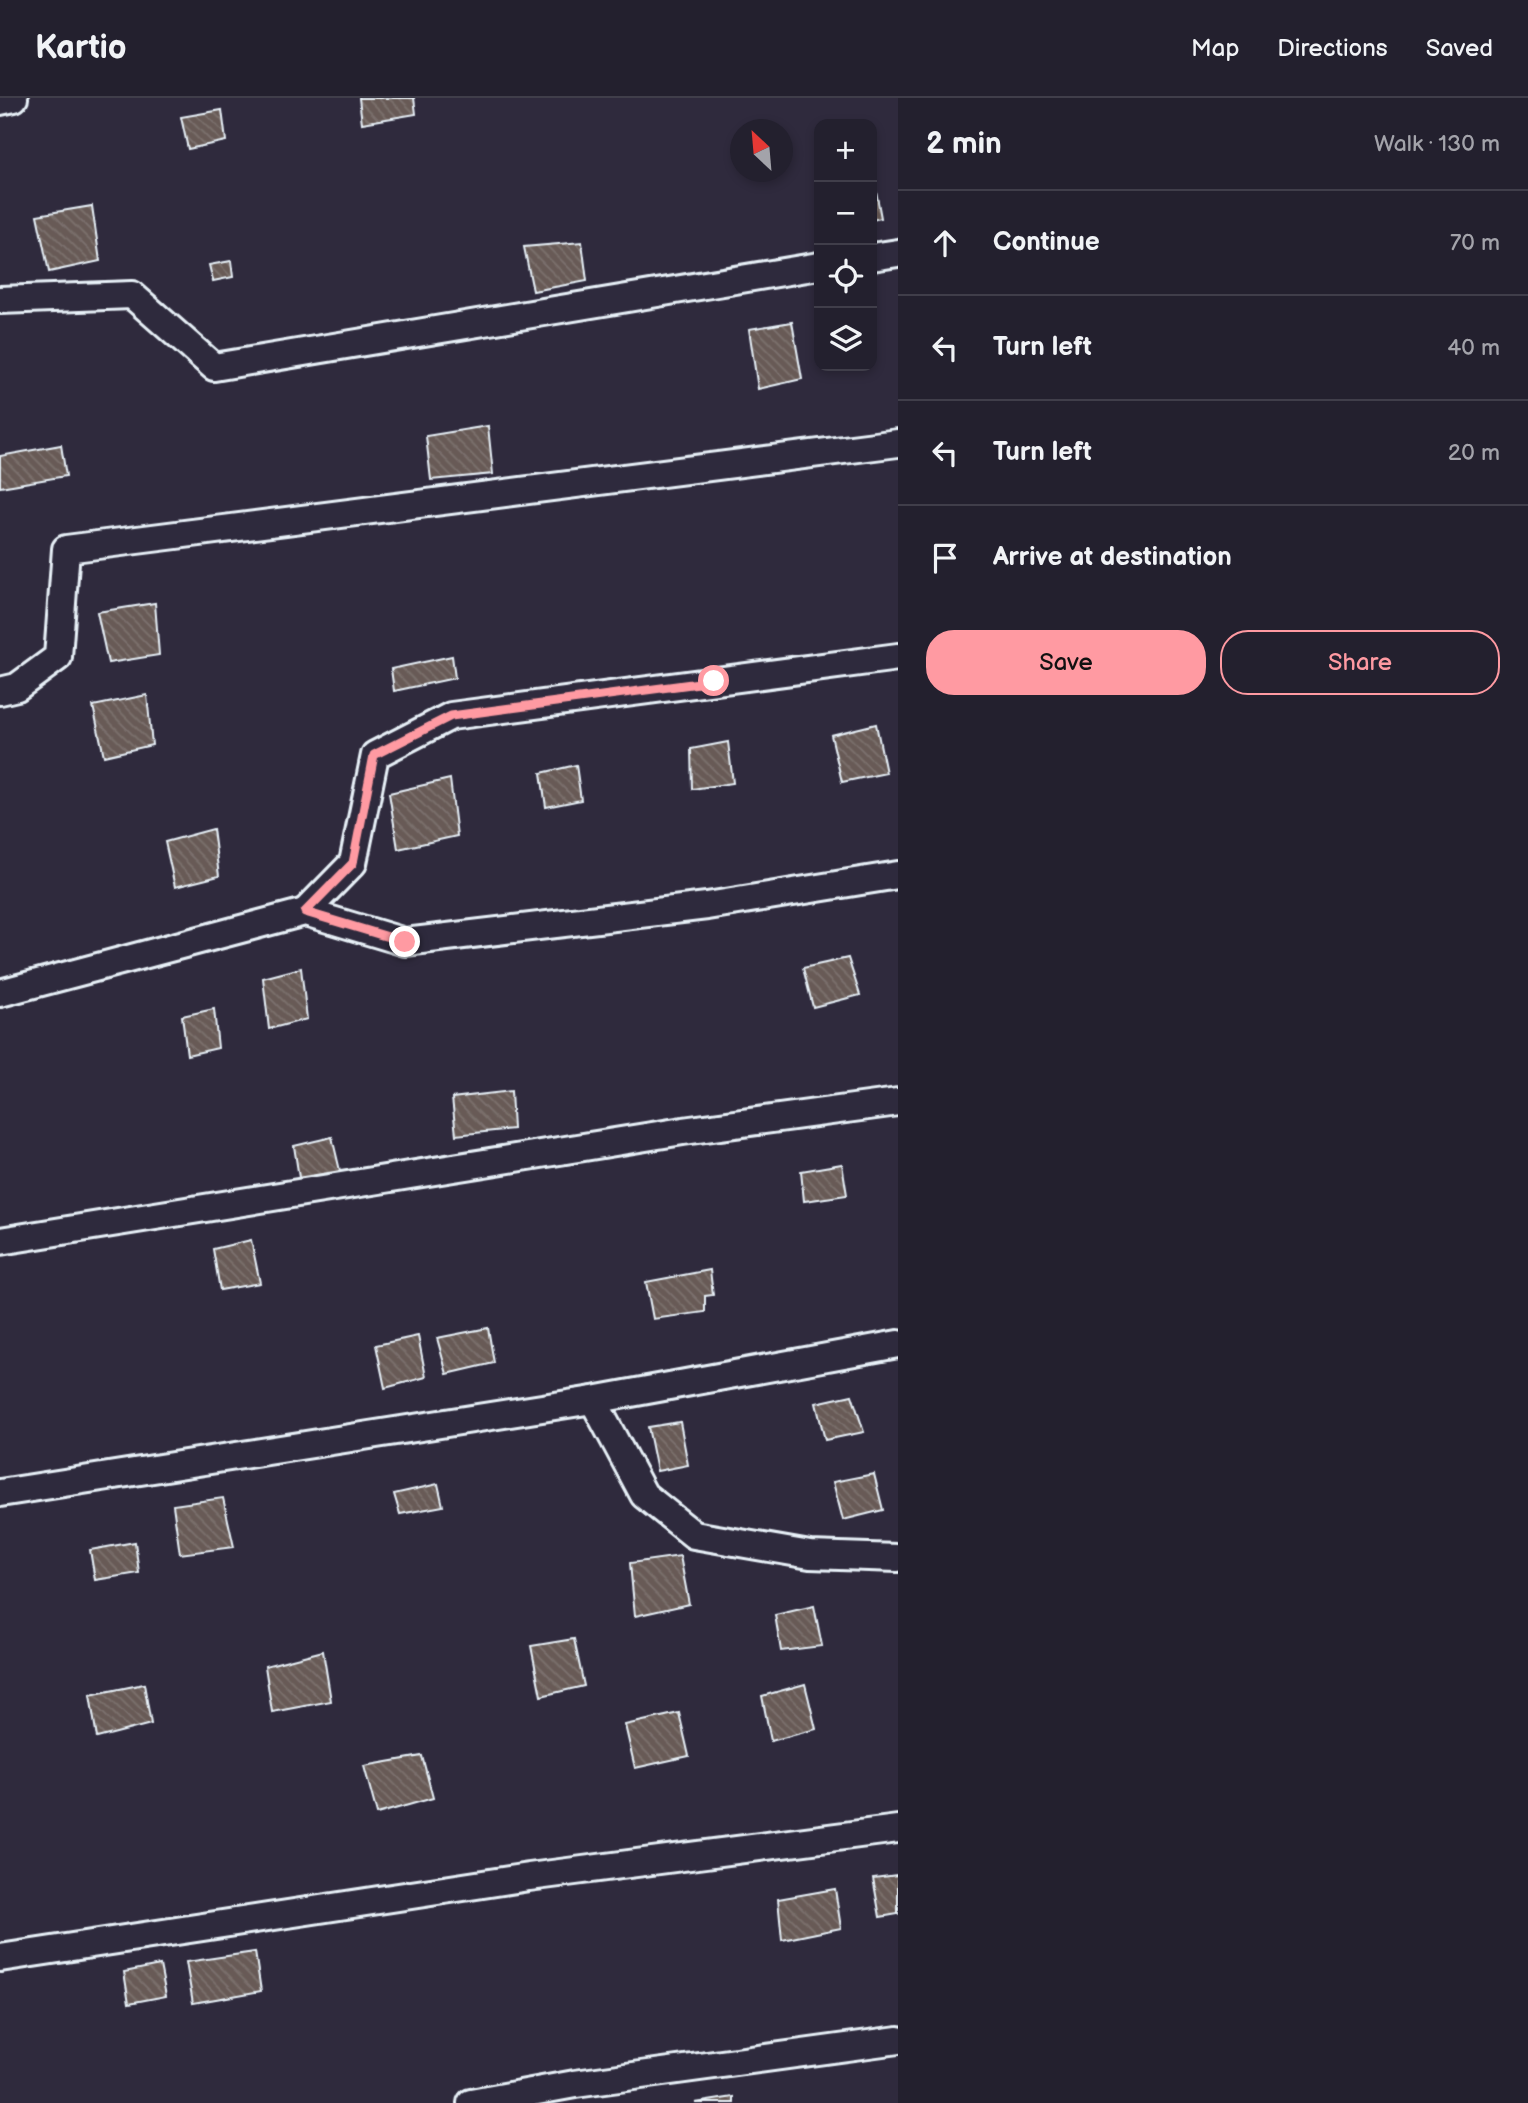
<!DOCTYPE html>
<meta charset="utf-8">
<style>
body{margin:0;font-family:"Balsamiq Sans",sans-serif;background:#2f2d3a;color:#f1f3f6}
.controls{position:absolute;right:21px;top:21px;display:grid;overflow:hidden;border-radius:14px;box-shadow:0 4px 10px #0003}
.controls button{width:63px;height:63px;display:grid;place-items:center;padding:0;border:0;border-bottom:2px solid #403e4a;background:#23202e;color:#f1f3f6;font:35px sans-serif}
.compass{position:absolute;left:730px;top:21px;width:63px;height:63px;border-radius:50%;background:#23202e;box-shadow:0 4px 10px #0003;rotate:334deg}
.stop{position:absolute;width:21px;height:21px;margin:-16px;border:5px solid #ff9aa2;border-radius:50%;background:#fff}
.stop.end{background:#ff9aa2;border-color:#fff;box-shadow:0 2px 7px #0008}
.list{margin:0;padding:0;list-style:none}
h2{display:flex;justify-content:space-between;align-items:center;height:91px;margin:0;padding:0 28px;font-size:30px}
h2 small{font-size:23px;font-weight:400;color:#a3a3aa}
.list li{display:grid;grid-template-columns:46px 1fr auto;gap:21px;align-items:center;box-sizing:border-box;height:105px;padding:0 28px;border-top:2px solid #403e4a}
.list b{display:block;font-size:26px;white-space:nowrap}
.list em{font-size:23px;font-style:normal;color:#a3a3aa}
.actions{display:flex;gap:14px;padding:21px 28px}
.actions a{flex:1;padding:16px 0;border:2px solid #ff9aa2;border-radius:28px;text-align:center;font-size:24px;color:#ff9aa2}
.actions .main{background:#ff9aa2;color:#111}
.icon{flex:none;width:38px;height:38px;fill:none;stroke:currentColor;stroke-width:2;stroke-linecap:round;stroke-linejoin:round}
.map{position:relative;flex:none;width:898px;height:2005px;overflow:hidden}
header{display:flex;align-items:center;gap:42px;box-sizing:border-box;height:98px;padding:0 35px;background:#23202e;border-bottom:2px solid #403e4a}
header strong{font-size:33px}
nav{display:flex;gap:38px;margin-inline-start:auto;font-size:24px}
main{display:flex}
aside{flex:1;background:#23202e}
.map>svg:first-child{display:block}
.building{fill:url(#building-back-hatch);stroke:#e8f1f8;stroke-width:2}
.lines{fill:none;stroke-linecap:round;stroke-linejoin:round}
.minor-casing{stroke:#e8f1f8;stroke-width:32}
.minor{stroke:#2f2a3d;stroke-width:26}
.route{stroke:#ff9aa2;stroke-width:9}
</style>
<header>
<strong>Kartio</strong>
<nav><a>Map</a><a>Directions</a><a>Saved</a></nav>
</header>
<main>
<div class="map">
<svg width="898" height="2005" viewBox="0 0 898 2005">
<defs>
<pattern id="building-back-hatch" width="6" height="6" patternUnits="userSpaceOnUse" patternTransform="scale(1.75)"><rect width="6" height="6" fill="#675a56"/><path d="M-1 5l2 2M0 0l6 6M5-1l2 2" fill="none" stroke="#7d726f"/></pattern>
</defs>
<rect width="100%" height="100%" fill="#2f2a3d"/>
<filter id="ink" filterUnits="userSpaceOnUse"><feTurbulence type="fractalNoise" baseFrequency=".0143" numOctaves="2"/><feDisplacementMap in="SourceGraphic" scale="14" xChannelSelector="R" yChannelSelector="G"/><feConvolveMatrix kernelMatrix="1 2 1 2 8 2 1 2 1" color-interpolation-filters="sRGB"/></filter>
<g filter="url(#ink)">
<g class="building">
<path d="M359,0H414L416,16L362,25Z"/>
<path d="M222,12L226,43L188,51L181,19Z"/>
<path d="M872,71L881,120L872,122Z"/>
<path d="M92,108L100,163L49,174L37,117Z"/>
<path d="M582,144L587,183L533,193L524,149Z"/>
<path d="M231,163L233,179L213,183L209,167Z"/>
<path d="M792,224L802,281L758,291L749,231Z"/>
<path d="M488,328L493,376L431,382L426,338Z"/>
<path d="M61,347L66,378L0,389V358Z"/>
<path d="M155,505L159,557L108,565L97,514Z"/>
<path d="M452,558L455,580L394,593L391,571Z"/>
<path d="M147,597L152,647L104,658L93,608Z"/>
<path d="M876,626L886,675L842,684L831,637Z"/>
<path d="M728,644L733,685L692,691L691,651Z"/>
<path d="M576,667L581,702L546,709L541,675Z"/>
<path d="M450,681L457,738L398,751L389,695Z"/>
<path d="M213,731L219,778L175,789L165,744Z"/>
<path d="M848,860L860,897L813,909L803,870Z"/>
<path d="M301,870L307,921L269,931L263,880Z"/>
<path d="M214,911L218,950L187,957L182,918Z"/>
<path d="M511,993L513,1031L456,1037L452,1000Z"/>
<path d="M332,1039L341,1077L300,1086L294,1048Z"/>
<path d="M842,1066L847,1097L804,1103L801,1073Z"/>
<path d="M251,1142L260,1185L220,1192L213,1151Z"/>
<path d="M710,1172L713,1197L705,1198V1214L653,1221L646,1184Z"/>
<path d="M488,1230L494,1265L447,1276L437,1240Z"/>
<path d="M418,1238L426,1279L385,1290L376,1247Z"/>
<path d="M852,1297L864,1334L825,1342L816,1305Z"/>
<path d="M680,1324L688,1367L657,1373L648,1329Z"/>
<path d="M874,1376L883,1412L843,1422L833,1384Z"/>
<path d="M438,1386L443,1408L400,1416L394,1396Z"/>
<path d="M223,1400L234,1449L180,1456L173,1407Z"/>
<path d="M135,1444L139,1475L95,1482L90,1452Z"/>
<path d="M680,1458L689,1506L635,1518L630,1465Z"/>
<path d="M814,1508L822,1548L781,1553L775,1517Z"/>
<path d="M574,1541L584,1588L541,1598L531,1548Z"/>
<path d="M323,1553L331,1603L272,1614L265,1568Z"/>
<path d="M144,1586L151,1626L97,1640L90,1597Z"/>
<path d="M805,1586L816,1631L771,1643L762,1598Z"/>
<path d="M679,1615L689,1658L635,1670L625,1627Z"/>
<path d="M422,1658L433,1700L377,1716L364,1668Z"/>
<path d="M898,1777V1816L880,1819L873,1780Z"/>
<path d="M835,1791L841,1830L782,1842L778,1801Z"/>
<path d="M255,1854L261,1893L193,1905L186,1864Z"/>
<path d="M160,1867L166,1898L129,1905L124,1874Z"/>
<path d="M734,1999V2005H695Z"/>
</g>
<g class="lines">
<defs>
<g id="minor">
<path d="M0,3L14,0"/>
<path d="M872,159L898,155"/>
<path d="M0,202L132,197L214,269L819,168"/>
<path d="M0,593L17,589L58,559L66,451L898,345"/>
<path d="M305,814L353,765L375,657L451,618L898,559"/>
<path d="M0,895L305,814L405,844L707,808L898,777"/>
<path d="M0,1143L683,1033L898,1004"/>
<path d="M593,1302L644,1397L694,1437L810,1457L898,1460"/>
<path d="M0,1395L593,1302L898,1246"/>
<path d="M0,1860L529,1779L898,1731"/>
<path d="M471,2005L575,1986L898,1942"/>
</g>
</defs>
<use href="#minor" class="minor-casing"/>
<use href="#minor" class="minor"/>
</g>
</g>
<g class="lines" filter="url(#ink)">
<path class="route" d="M405,844L305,814L353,765L374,657L451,618L714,583"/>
</g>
</svg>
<div class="controls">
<button>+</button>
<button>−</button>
<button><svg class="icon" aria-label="locate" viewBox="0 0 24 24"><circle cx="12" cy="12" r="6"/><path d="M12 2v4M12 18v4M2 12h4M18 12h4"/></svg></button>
<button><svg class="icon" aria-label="layers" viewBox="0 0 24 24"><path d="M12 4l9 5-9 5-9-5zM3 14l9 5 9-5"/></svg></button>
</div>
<svg class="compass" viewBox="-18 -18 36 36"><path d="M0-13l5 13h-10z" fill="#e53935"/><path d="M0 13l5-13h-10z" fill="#a3a3aa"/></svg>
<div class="stop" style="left:714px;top:583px"></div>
<div class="stop end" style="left:405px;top:844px"></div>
</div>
<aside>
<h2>2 min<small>Walk · 130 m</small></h2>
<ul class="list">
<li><svg class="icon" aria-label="ahead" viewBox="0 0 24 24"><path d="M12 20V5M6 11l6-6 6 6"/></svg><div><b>Continue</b></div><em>70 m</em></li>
<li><svg class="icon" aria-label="left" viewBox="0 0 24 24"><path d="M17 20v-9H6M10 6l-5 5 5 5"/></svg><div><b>Turn left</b></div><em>40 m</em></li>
<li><svg class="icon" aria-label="left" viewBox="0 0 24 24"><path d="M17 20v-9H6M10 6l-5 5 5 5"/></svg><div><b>Turn left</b></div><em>20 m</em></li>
<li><svg class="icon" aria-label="arrive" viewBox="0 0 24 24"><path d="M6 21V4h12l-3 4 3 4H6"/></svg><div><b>Arrive at destination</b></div></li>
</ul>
<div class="actions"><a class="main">Save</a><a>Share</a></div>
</aside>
</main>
